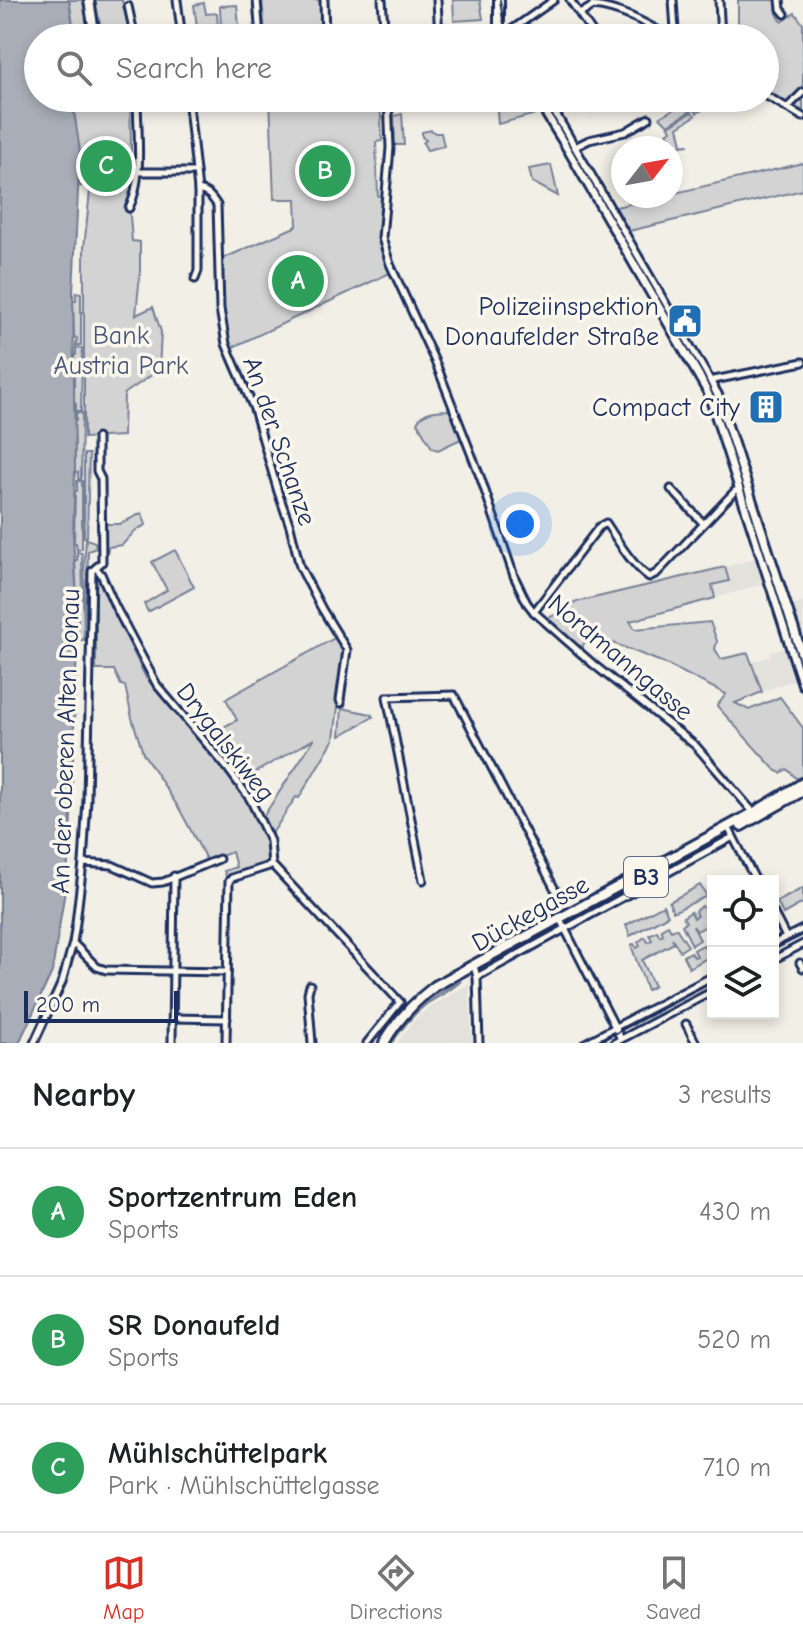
<!DOCTYPE html>
<meta charset="utf-8">
<style>
body{margin:0;font-family:"Comic Neue",sans-serif;background:#f6f6f6;color:#202124}
.controls{position:absolute;right:24px;bottom:24px;display:grid;overflow:hidden;border-radius:0px;box-shadow:0 4px 12px #0003}
.controls button{width:72px;height:72px;display:grid;place-items:center;padding:0;border:0;border-bottom:2px solid #e0e0e0;background:#fff;color:#202124;font:40px sans-serif}
.compass{position:absolute;left:611px;top:136px;width:72px;height:72px;border-radius:50%;background:#fff;box-shadow:0 4px 12px #0003;rotate:59deg}
.scale{position:absolute;left:24px;bottom:20px;width:154px;box-sizing:border-box;padding-left:8px;border:4px solid #1b2f5e;border-top:0;font-size:22px;line-height:28px;white-space:nowrap;color:#1b2f5e;-webkit-text-stroke:6px #fbf7ec;paint-order:stroke}
.you{position:absolute;left:520px;top:524px;width:28px;height:28px;margin:-20px;border:6px solid #fff;border-radius:50%;background:#1a73e8;box-shadow:0 0 0 12px #1a73e833}
.badge{display:grid;place-items:center;width:52px;height:52px;border-radius:50%;background:#d93025;color:#fff;font-size:26px;font-weight:700}
.pin{position:absolute;translate:-50% -50%;border:4px solid #fff;box-shadow:0 2px 8px #0006}
.list{margin:0;padding:0;list-style:none}
h2{display:flex;justify-content:space-between;align-items:center;height:104px;margin:0;padding:0 32px;font-size:34px}
h2 small{font-size:26px;font-weight:400;color:#757577}
.list li{display:grid;grid-template-columns:52px 1fr auto;gap:24px;align-items:center;box-sizing:border-box;height:128px;padding:0 32px;border-top:2px solid #e0e0e0}
.list b{display:block;font-size:30px;white-space:nowrap}
.list p{margin:0;font-size:26px;white-space:nowrap;color:#757577}
.list em{font-size:26px;font-style:normal;color:#757577}
.icon{flex:none;width:44px;height:44px;fill:none;stroke:currentColor;stroke-width:2;stroke-linecap:round;stroke-linejoin:round}
.map{position:relative;flex:none;width:803px;height:1043px;overflow:hidden}
.search{position:absolute;background:#fff;box-shadow:0 4px 12px #0003;left:24px;right:24px;top:24px;height:88px;display:flex;align-items:center;gap:20px;box-sizing:border-box;padding:0 28px;border-radius:44px;color:#757577;font-size:30px}
.sheet{height:488px;background:#fff}
nav{display:flex;justify-content:space-around;align-items:center;box-sizing:border-box;height:112px;border-top:2px solid #e0e0e0;background:#fff;font-size:22px;color:#757577}
nav a{display:grid;justify-items:center;gap:4px}
nav .on{color:#d93025}
.map>svg:first-child{display:block}
.built{fill:#e2e1dc}
.green{fill:#d2d3d2;stroke:#768198;stroke-width:2}
.water{fill:#a9adb7;stroke:#707b93;stroke-width:2}
.lines{fill:none;stroke-linecap:round;stroke-linejoin:round}
.street-casing{stroke:#1b2f5e;stroke-width:11}
.secondary-casing{stroke:#1b2f5e;stroke-width:14}
.primary-casing{stroke:#1b2f5e;stroke-width:14}
.street{stroke:#fbf7ec;stroke-width:5}
.secondary{stroke:#fbf7ec;stroke-width:8}
.primary{stroke:#fbf7ec;stroke-width:8}
.tram{stroke:#1b2f5e;stroke-width:2}
.labels{text-anchor:middle;stroke-width:7;stroke-linejoin:round;paint-order:stroke}
.shield{fill:#fbf7ec;stroke:#5e6b89;stroke-width:2}
.shield-label{font-size:24px;font-weight:bold;fill:#1b2f5e}
.poi-label{font-size:26px;fill:#1b2f5e;stroke:#fbf7ec;text-anchor:end}
.park-label{font-size:26px;fill:#49587b;stroke:#fbf7ec}
.street-label{font-size:26px;fill:#1b2f5e;stroke:#fbf7ec}
</style>
<div class="map">
<svg width="803" height="1043" viewBox="0 0 803 1043">
<rect width="100%" height="100%" fill="#f2efe6"/>
<filter id="ink" filterUnits="userSpaceOnUse"><feTurbulence type="fractalNoise" baseFrequency=".0125" numOctaves="2"/><feDisplacementMap in="SourceGraphic" scale="16" xChannelSelector="R" yChannelSelector="G"/><feConvolveMatrix kernelMatrix="1 2 1 2 8 2 1 2 1" color-interpolation-filters="sRGB"/></filter>
<g filter="url(#ink)">
<g class="built">
<path d="M760,557L769,582L715,598L711,585L729,581L725,567Z"/>
<path d="M803,603V676L762,692L752,662L771,656L770,652L789,647L778,610Z"/>
<path d="M469,984L472,1043H397L411,1024L421,1014L433,1005Z"/>
</g>
<g class="green">
<path d="M69,0H85L91,38H75Z"/>
<path d="M95,0H122L131,38H103Z"/>
<path d="M262,0H321L322,35L268,37L265,34Z"/>
<path d="M453,0H480L483,19L454,21Z"/>
<path d="M738,0H776L777,14L782,22L795,13L803,24V111L765,91V38H738Z"/>
<path d="M204,3L206,14L217,13L218,27H197L194,5Z"/>
<path d="M237,5L239,26L221,27L220,6Z"/>
<path d="M74,98L130,100L132,194L129,203L132,241L140,242V274L136,315L153,307L161,332L159,370L124,394L123,436L84,438V248L90,191L89,186H79Z"/>
<path d="M270,98H380L382,141L376,142L378,196L383,197C381,229 377,242 392,272L231,348C226,331 223,314 222,297V259L297,226L296,199H274Z"/>
<path d="M496,98H530L540,113L498,124Z"/>
<path d="M582,98H615L619,105L590,112Z"/>
<path d="M698,98H728L729,101L723,104L719,100L697,113L694,109L668,125L660,117L686,102L688,104Z"/>
<path d="M692,112L695,116L678,127L682,144L689,145L673,147L668,139L670,138L667,133L671,130L669,126Z"/>
<path d="M402,114L404,145H395L394,116Z"/>
<path d="M431,130L435,133H441L444,146L427,150L423,143L426,140L422,137V132Z"/>
<path d="M803,163V190L629,231L616,207L664,196H671V194Z"/>
<path d="M551,165L558,196L532,182L529,169Z"/>
<path d="M76,292L81,293V345H76L77,338L74,337L73,301L76,300Z"/>
<path d="M76,347L82,348L81,411H76V404L74,403V355H76Z"/>
<path d="M452,410L465,437L438,450L432,448L417,422C425,409 438,411 452,410Z"/>
<path d="M76,413H82L81,479H78V472H75L74,421H76Z"/>
<path d="M84,454H89L87,538L84,537Z"/>
<path d="M77,481H82V549L77,550L76,543H74L75,491H77Z"/>
<path d="M142,513L146,525L136,530L122,545L108,547L107,554L103,552L105,532L102,524H120Z"/>
<path d="M86,539L95,542L96,548L88,551L86,637L84,568Z"/>
<path d="M175,550L194,587L148,612L144,604L167,590L152,562Z"/>
<path d="M77,552L82,553L84,640H77L78,617L75,560H77Z"/>
<path d="M725,567L729,581L712,585L715,598L630,621L635,629L710,622L717,641L715,649L721,659L748,653L762,692L735,703L749,710L780,697L803,728V776L797,779L787,769L781,773L776,771L717,706L726,694L664,663L590,634L580,650L545,619L560,613L568,604Z"/>
<path d="M96,574L100,577L99,581L146,678L227,772L251,805L258,820L261,833L265,837L268,861L266,864L227,879L224,871L236,867L232,852L207,861L180,810L143,753L132,718L125,686L121,685L114,670H96Z"/>
<path d="M338,636L347,650L341,703L338,706L334,739L299,798L296,797L271,835L263,817L314,739L240,781L204,737L237,720L226,699Z"/>
<path d="M342,708L371,714L373,717L340,736Z"/>
<path d="M726,837L569,925L568,924L583,913L721,838Z"/>
<path d="M700,885L707,896L673,912L669,902Z"/>
<path d="M803,888V903L783,914L777,902Z"/>
<path d="M712,901L713,922L697,931L693,926L700,940L692,945L682,925L686,922L683,917L691,912L694,918L697,916L695,911L702,906L706,912L709,910L706,904Z"/>
<path d="M663,905L668,915L630,936L626,925Z"/>
<path d="M668,925L671,930L676,928L688,946L680,951L672,938L674,943L642,960L654,986L647,990L631,945L634,944L637,948L640,946L638,942L645,937L648,942L652,940L649,935L657,931L660,936L663,934L661,929Z"/>
<path d="M703,945L709,957L689,968L683,956L691,952L694,957L697,956L694,950Z"/>
<path d="M713,978V988L637,1029L632,1021Z"/>
<path d="M461,981C452,990 439,996 428,1003C413,1014 402,1028 392,1043H389C407,1010 430,998 461,981Z"/>
</g>
<path class="water" d="M0,0H69L75,38H38V98H74V112L80,151L73,292L75,471L73,536L78,617L70,841L66,884L52,972L19,1043H0Z"/>
<g class="lines">
<defs>
<g id="street">
<path d="M177,0L182,38"/>
<path d="M257,0L260,38"/>
<path d="M324,0L325,38"/>
<path d="M382,0L385,38"/>
<path d="M437,0L439,38"/>
<path d="M570,0L596,38"/>
<path d="M719,0L721,38"/>
<path d="M780,0L781,9L785,14"/>
<path d="M128,6L135,38"/>
<path d="M580,14L593,6C622,9 647,24 672,38"/>
<path d="M507,33L554,0"/>
<path d="M672,37L675,30L673,0"/>
<path d="M765,95L803,117"/>
<path d="M188,98L198,190V271L195,279"/>
<path d="M388,98L390,148L382,238L390,264L437,366L481,479L514,576L527,603L534,612L593,664L696,746L754,813"/>
<path d="M787,108L803,92"/>
<path d="M573,148L589,140L625,132L649,118"/>
<path d="M138,172H196"/>
<path d="M198,190C208,192 211,196 217,205L220,309L226,344L254,409L278,492L290,526L300,567L322,609L347,650L340,700L341,703"/>
<path d="M129,208C144,179 137,131 137,98"/>
<path d="M709,381L803,362"/>
<path d="M671,489L703,523"/>
<path d="M96,568L101,574L115,606L157,685L228,769L250,799L270,841L272,865L275,868L400,1002L367,1043"/>
<path d="M534,612L599,527L606,523C618,541 631,564 649,577L657,573L735,491L740,489"/>
<path d="M728,827L756,881"/>
<path d="M83,863L112,865L152,883L163,882L219,859"/>
<path d="M423,880L387,697L454,695L561,901"/>
<path d="M773,912L786,937"/>
<path d="M560,919L621,1039"/>
<path d="M74,944L97,967L106,970L227,972"/>
<path d="M773,944L803,929"/>
<path d="M773,960L803,944"/>
<path d="M800,963L803,968"/>
<path d="M474,966L477,977L479,1043"/>
<path d="M477,977L733,837"/>
<path d="M310,985L308,993L312,1043"/>
<path d="M173,1018L227,1019"/>
<path d="M686,1024L696,1043"/>
<path d="M34,1043L62,982L73,943L76,923L83,863L87,800L92,571L102,562L101,479L97,471V438"/>
<path d="M172,1043L174,876"/>
<path d="M226,1043L229,881L232,878L272,865"/>
<path d="M585,1043L713,976"/>
<path d="M614,1043L713,991"/>
</g>
<g id="secondary">
<path d="M89,0L95,38"/>
<path d="M499,0V29L502,38"/>
<path d="M462,38L497,37L507,33"/>
<path d="M537,98L569,150L709,393L803,684"/>
<path d="M545,98L717,395L803,658"/>
</g>
<g id="primary">
<path d="M741,826L803,791"/>
<path d="M384,1043C397,1020 414,1002 435,986L753,813L803,783"/>
</g>
</defs>
<use href="#street" class="street-casing"/>
<use href="#secondary" class="secondary-casing"/>
<use href="#primary" class="primary-casing"/>
<use href="#street" class="street"/>
<use href="#secondary" class="secondary"/>
<use href="#primary" class="primary"/>
<g class="tram">
<path d="M500,0L503,20L510,38"/>
<path d="M542,98L703,374L714,397L803,674"/>
<path d="M773,950L803,935"/>
<path d="M597,1043L713,982"/>
</g>
</g>
</g>
<defs>
<symbol id="civic-square" viewBox="-11 -11 22 22"><rect x="-9" y="-9" width="18" height="18" rx="4" fill="#1f6fb2" stroke="#fbf7ec"/><path d="M-.6-6.5H3V-4.5H.6V-3L4-1V1h2V6H-6V1h2V-1L-.6-3ZM-1.2 2.5V6h2.4V2.5Z" fill="#fff"/></symbol>
<symbol id="building-square" viewBox="-11 -11 22 22"><rect x="-9" y="-9" width="18" height="18" rx="4" fill="#1f6fb2" stroke="#fbf7ec"/><path d="M-4-6H4V6H1V3H-1V6H-4ZM-2.5-4.3h1.7v1.8h-1.7ZM.8-4.3h1.7v1.8H.8ZM-2.5-1h1.7V.8h-1.7ZM.8-1h1.7V.8H.8Z" fill="#fff"/></symbol>
</defs>
<g fill-rule="evenodd">
<use href="#civic-square" x="665" y="301" width="40" height="40"/>
<use href="#building-square" x="746" y="387" width="40" height="40"/>
</g>
<g class="labels">
<rect class="shield" x="624" y="857" width="44" height="40" rx="6"/>
<g class="shield-label">
<text x="646" y="885">B3</text>
</g>
<g class="poi-label">
<text x="659" y="315">Polizeiinspektion<tspan x="659" dy="30">Donaufelder Straße</tspan></text>
<text x="740" y="416">Compact City</text>
</g>
<g class="park-label">
<text x="121" y="344">Bank<tspan x="121" dy="30">Austria Park</tspan></text>
</g>
<g class="street-label">
<text transform="translate(280 441) rotate(71)" y="9">An der Schanze</text>
<text transform="translate(621 657) rotate(40)" y="9">Nordmanngasse</text>
<text transform="translate(65 741) rotate(-88)" y="9">An der oberen Alten Donau</text>
<text transform="translate(226 742) rotate(52)" y="9">Drygalskiweg</text>
<text transform="translate(530 913) rotate(-29)" y="9">Dückegasse</text>
</g>
</g>
</svg>
<div class="controls">
<button><svg class="icon" aria-label="locate" viewBox="0 0 24 24"><circle cx="12" cy="12" r="6"/><path d="M12 2v4M12 18v4M2 12h4M18 12h4"/></svg></button>
<button><svg class="icon" aria-label="layers" viewBox="0 0 24 24"><path d="M12 4l9 5-9 5-9-5zM3 14l9 5 9-5"/></svg></button>
</div>
<svg class="compass" viewBox="-18 -18 36 36"><path d="M0-13l5 13h-10z" fill="#e53935"/><path d="M0 13l5-13h-10z" fill="#757577"/></svg>
<div class="scale">200 m</div>
<div class="you"></div>
<div class="pin badge" style="left:298px;top:281px;background:#2e9e5b">A</div>
<div class="pin badge" style="left:325px;top:171px;background:#2e9e5b">B</div>
<div class="pin badge" style="left:106px;top:166px;background:#2e9e5b">C</div>
<div class="search"><svg class="icon" aria-label="search" viewBox="0 0 24 24"><circle cx="10" cy="10" r="6"/><path d="M15 15l6 6"/></svg>Search here</div>
</div>
<section class="sheet">
<h2>Nearby<small>3 results</small></h2>
<ul class="list">
<li><span class="badge" style="background:#2e9e5b">A</span><div><b>Sportzentrum Eden</b><p>Sports</p></div><em>430 m</em></li>
<li><span class="badge" style="background:#2e9e5b">B</span><div><b>SR Donaufeld</b><p>Sports</p></div><em>520 m</em></li>
<li><span class="badge" style="background:#2e9e5b">C</span><div><b>Mühlschüttelpark</b><p>Park · Mühlschüttelgasse</p></div><em>710 m</em></li>
</ul>
</section>
<nav>
<a class="on"><svg class="icon" aria-label="map" viewBox="0 0 24 24"><path d="M3 6l6-2 6 2 6-2v14l-6 2-6-2-6 2zM9 4v14M15 6v14"/></svg>Map</a>
<a><svg class="icon" aria-label="directions" viewBox="0 0 24 24"><path d="M12 3l9 9-9 9-9-9zM9 14v-3h6M13 9l2 2-2 2"/></svg>Directions</a>
<a><svg class="icon" aria-label="saved" viewBox="0 0 24 24"><path d="M7 4h10v16l-5-4-5 4z"/></svg>Saved</a>
</nav>
